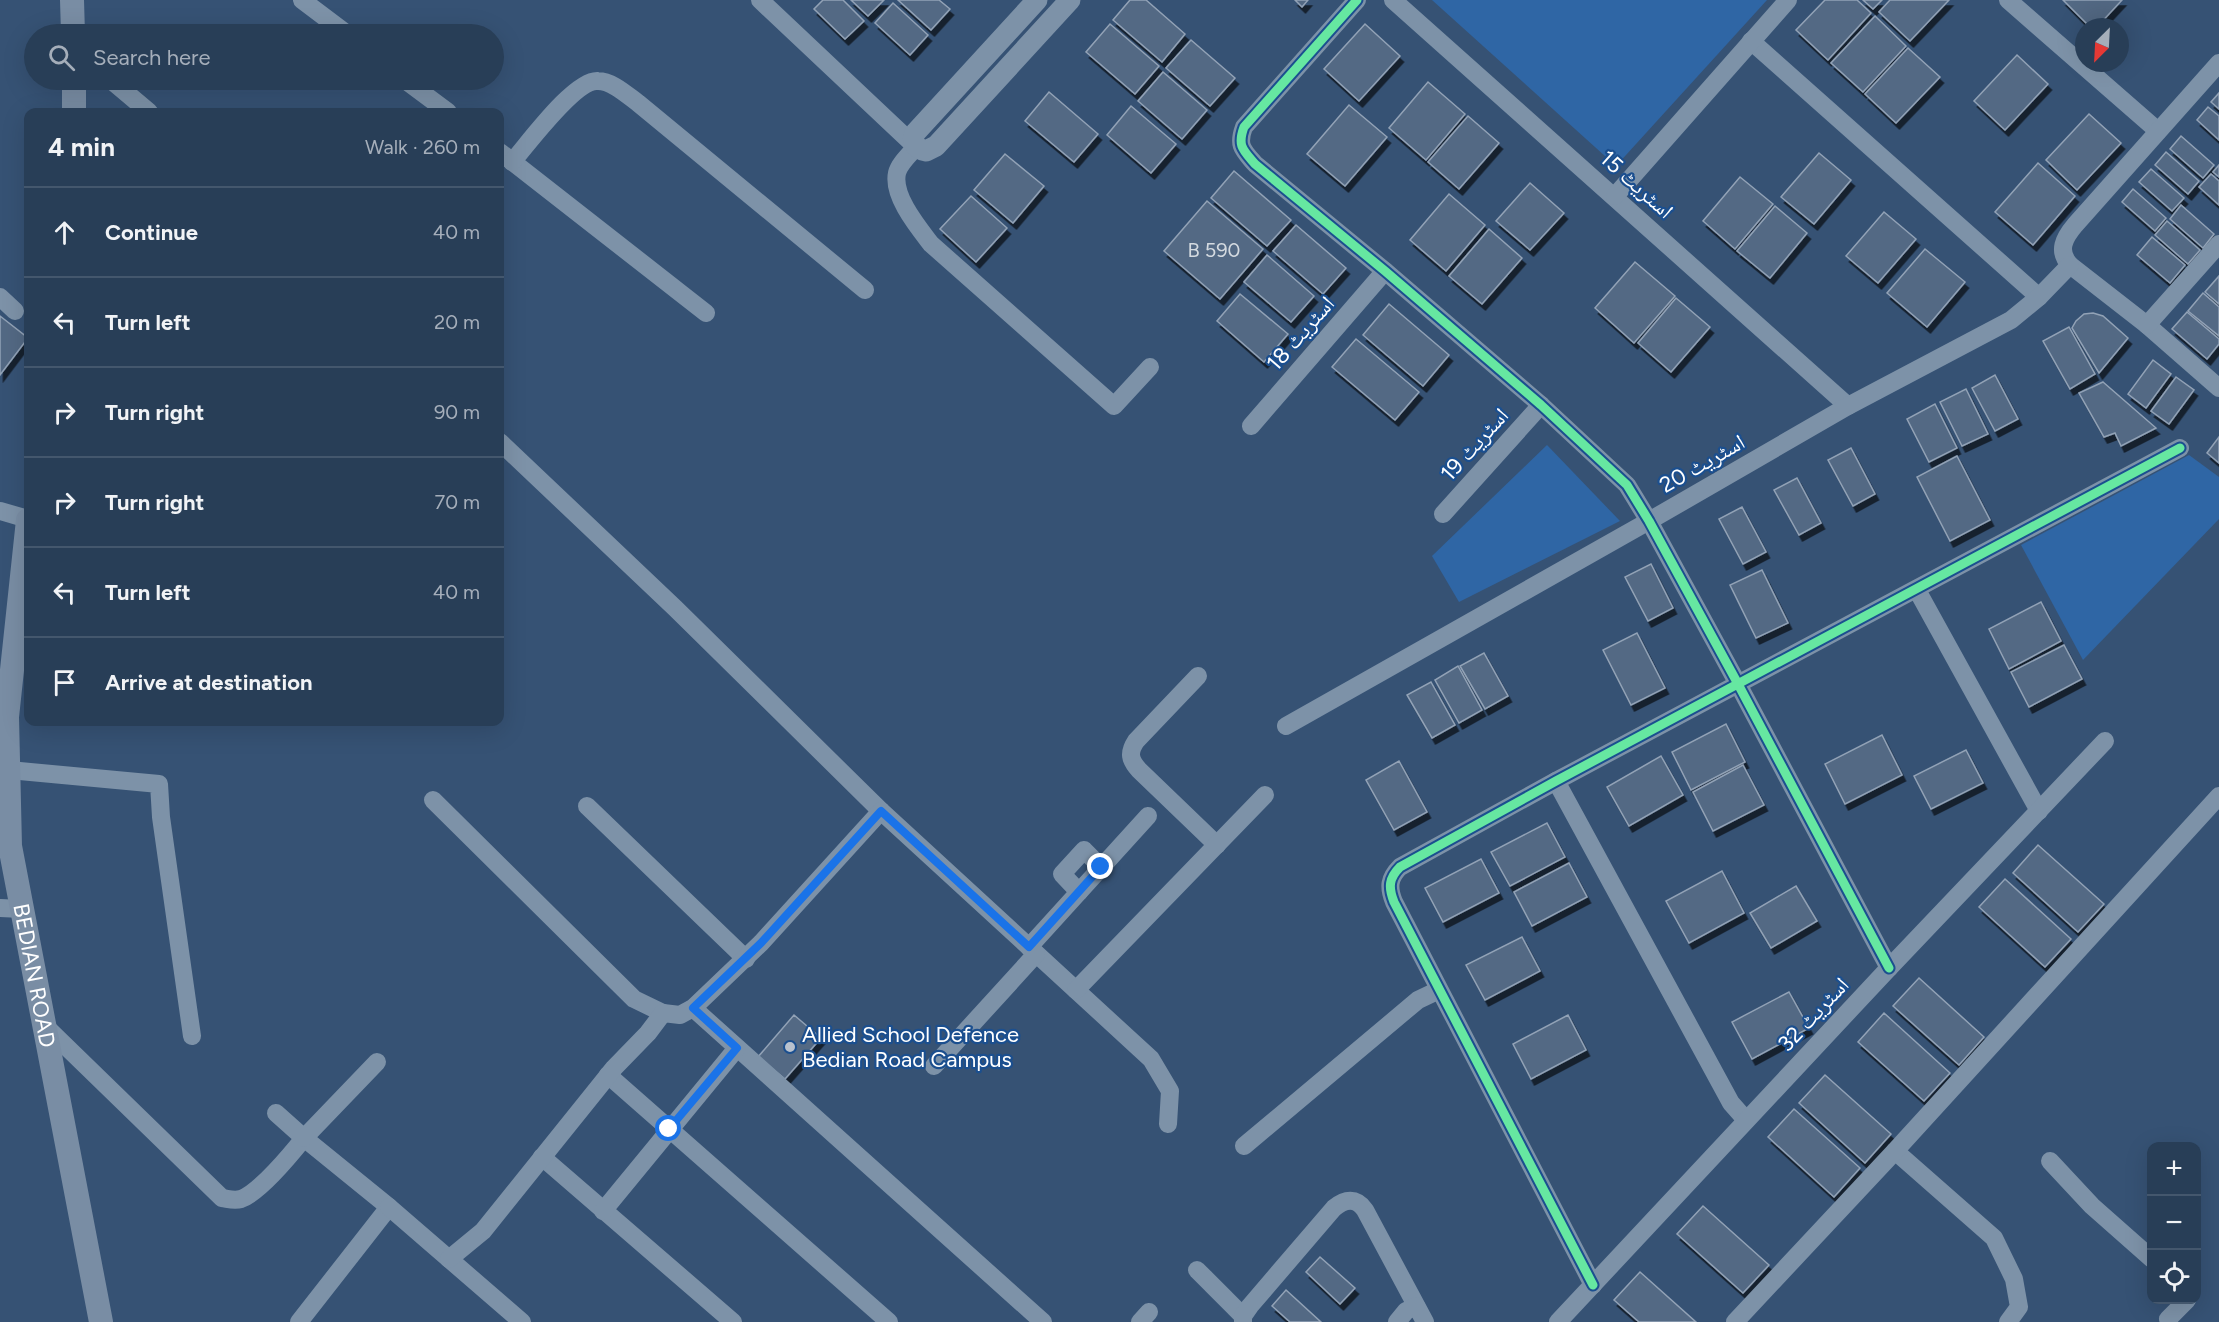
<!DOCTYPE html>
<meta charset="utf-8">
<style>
body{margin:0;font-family:Figtree,"Noto Naskh Arabic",sans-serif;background:#30455d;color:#f1f3f6}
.controls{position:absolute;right:18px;bottom:18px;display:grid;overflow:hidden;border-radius:12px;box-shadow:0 6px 24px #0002}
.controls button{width:54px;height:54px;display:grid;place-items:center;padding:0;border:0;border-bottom:2px solid #44576d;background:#283e57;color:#f1f3f6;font:30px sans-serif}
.compass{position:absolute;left:2075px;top:18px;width:54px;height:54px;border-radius:50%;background:#283e57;box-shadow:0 6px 24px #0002;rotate:204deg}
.stop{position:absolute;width:18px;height:18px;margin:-14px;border:4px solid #1a73e8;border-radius:50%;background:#fff}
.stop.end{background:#1a73e8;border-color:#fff;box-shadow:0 2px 6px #0008}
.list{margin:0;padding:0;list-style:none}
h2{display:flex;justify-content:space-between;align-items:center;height:78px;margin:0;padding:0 24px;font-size:26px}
h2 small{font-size:20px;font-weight:400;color:#a5aeba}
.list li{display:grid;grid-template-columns:39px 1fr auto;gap:18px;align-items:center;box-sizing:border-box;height:90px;padding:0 24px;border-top:2px solid #44576d}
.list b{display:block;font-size:22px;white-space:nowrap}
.list em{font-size:20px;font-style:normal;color:#a5aeba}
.icon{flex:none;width:33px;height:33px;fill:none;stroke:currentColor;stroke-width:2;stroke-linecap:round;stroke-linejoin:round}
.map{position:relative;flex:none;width:2219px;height:1322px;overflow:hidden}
.search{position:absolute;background:#283e57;box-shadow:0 6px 24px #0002;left:24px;top:24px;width:480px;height:66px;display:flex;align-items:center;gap:15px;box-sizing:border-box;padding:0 21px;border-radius:33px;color:#a5aeba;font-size:22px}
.panel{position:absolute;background:#283e57;box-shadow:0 6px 24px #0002;left:24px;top:108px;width:480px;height:618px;border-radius:12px}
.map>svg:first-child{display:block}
.green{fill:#2f66a5}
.building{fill:#526984;stroke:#92a2b6;stroke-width:1.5;filter:url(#shadow)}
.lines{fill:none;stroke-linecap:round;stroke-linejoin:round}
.minor{stroke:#7d92a8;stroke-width:18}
.tertiary{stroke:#7d92a8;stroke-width:21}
.secondary{stroke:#798da4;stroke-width:24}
.cycleway-casing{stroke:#1b4f8f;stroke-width:13}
.cycleway{stroke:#66e7a1;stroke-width:9}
.route{stroke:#1a73e8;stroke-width:8}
.poi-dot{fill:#b9c2ce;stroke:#1b4f8f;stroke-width:2}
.labels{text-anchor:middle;stroke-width:4.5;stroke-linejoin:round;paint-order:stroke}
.number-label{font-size:20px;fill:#d4dae0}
.street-label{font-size:22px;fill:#fff;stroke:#1b4f8f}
.poi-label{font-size:22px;fill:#fff;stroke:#1b4f8f;text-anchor:start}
</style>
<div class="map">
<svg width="2219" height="1322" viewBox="0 0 2219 1322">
<defs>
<filter id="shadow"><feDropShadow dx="3.5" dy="6" stdDeviation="0" flood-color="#0009"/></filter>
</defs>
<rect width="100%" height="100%" fill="#365274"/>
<g class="green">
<path d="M1432,0H1767L1616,166Z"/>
<path d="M1547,445L1620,521L1459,602L1432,556Z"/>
<path d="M2189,455L2219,477V519L2083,660L2021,545Z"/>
</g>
<g class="building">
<path d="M823,0H843L864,21L845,39L814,9Z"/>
<path d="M851,0H884L868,16Z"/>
<path d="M898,0H939L950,9L931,30Z"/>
<path d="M1130,0H1146L1185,34L1162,62L1113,20Z"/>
<path d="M1295,0H1308L1302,7Z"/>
<path d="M1825,0H1857L1871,13L1828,60L1796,30Z"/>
<path d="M1863,0H1882L1873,9Z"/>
<path d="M1890,0H1949L1910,41L1879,12Z"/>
<path d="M2063,0H2122L2097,27H2090Z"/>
<path d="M893,3L928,35L910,55L875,23Z"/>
<path d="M1875,16L1906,46L1863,92L1831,63Z"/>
<path d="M1110,24L1159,66L1135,94L1086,52Z"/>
<path d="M1365,24L1400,56L1359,101L1324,69Z"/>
<path d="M1191,40L1235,78L1210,106L1166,68Z"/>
<path d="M1908,48L1940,77L1896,123L1865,94Z"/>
<path d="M2017,55L2048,84L2005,130L1974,101Z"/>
<path d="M1163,72L1207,110L1182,139L1138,101Z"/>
<path d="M1428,82L1465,114L1426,160L1389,128Z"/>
<path d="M1049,92L1098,134L1074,162L1025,121Z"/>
<path d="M2219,93V109L2211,102Z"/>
<path d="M1349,105L1387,137L1345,186L1307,154Z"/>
<path d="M1131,106L1176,144L1151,173L1107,135Z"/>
<path d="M2208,107L2219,116V140L2197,120Z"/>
<path d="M2089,114L2121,143L2077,190L2046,160Z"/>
<path d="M1468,116L1499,143L1459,189L1428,162Z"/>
<path d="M2181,136L2214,165L2203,178L2170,149Z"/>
<path d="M2166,152L2199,181L2188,194L2155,165Z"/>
<path d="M1819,153L1851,180L1814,224L1781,197Z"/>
<path d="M1005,154L1044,186L1013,223L974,190Z"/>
<path d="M2038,163L2075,196L2033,245L1995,212Z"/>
<path d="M2219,165V177L2213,172Z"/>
<path d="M2151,169L2184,198L2172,211L2139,182Z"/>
<path d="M1234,171L1291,220L1267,246L1211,198Z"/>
<path d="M2211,174L2219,181V205L2199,187Z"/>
<path d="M1740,177L1773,204L1735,249L1703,221Z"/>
<path d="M1530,183L1564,213L1530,250L1496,221Z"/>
<path d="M2133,189L2166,218L2155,231L2122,202Z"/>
<path d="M1449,194L1485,225L1446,271L1410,240Z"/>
<path d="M971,196L1007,228L976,262L940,229Z"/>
<path d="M1207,201L1263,249L1220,299L1164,251Z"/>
<path d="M2181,205L2214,234L2203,248L2170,219Z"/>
<path d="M1775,206L1807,233L1770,278L1737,251Z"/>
<path d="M1884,212L1916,239L1878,283L1846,256Z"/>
<path d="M2167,221L2200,250L2188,264L2155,235Z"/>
<path d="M1296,225L1346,268L1323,294L1273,251Z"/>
<path d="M1489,229L1522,258L1482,304L1449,276Z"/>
<path d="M2152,237L2185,265L2170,283L2137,255Z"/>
<path d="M1925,249L1965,282L1927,327L1887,293Z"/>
<path d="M1267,255L1314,296L1291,322L1244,282Z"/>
<path d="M1635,262L1675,296L1634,343L1595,308Z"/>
<path d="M2219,276V304L2205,292Z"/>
<path d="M2203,293L2219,307V336L2188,311Z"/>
<path d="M1240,294L1288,334L1264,362L1217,321Z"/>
<path d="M1676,298L1710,327L1671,372L1638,343Z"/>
<path d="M1389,304L1449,355L1423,386L1363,335Z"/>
<path d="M2187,312L2219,339V344L2207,359L2172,329Z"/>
<path d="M2093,313L2103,316L2128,338L2099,373L2072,328L2076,321L2084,314Z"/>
<path d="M0,316L28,338L0,375Z"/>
<path d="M2069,327L2095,374L2070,389L2043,341Z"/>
<path d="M1356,339L1419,392L1395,420L1332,367Z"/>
<path d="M2153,360L2171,374L2146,408L2128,394Z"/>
<path d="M1995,375L2018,419L1995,431L1972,388Z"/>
<path d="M2176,377L2194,390L2169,424L2151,411Z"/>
<path d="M2103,382L2156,428L2121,446L2115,433L2104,437L2079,393Z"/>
<path d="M1966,389L1988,434L1962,446L1940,402Z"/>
<path d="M1935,404L1957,448L1929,462L1907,419Z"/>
<path d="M2219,437V463L2207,453Z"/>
<path d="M1851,448L1875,494L1853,506L1828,460Z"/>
<path d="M1957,456L1990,520L1950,541L1917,477Z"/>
<path d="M1797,478L1821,523L1799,535L1774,490Z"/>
<path d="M1742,507L1766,552L1743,564L1719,519Z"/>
<path d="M1651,564L1673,608L1648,621L1625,577Z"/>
<path d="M1762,570L1788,623L1756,638L1730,585Z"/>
<path d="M2041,602L2061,641L2009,669L1989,629Z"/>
<path d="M1637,633L1665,688L1631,705L1603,650Z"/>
<path d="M2064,645L2082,679L2029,707L2011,672Z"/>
<path d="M1484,653L1508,696L1485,709L1460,666Z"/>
<path d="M1458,666L1482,710L1459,723L1435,680Z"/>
<path d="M1431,682L1455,725L1432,738L1407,695Z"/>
<path d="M1726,724L1745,762L1691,790L1672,752Z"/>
<path d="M1882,735L1902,775L1845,804L1825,764Z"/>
<path d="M1966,750L1983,783L1931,809L1914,776Z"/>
<path d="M1661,756L1683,795L1629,826L1607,787Z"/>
<path d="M1399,761L1427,812L1394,830L1366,780Z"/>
<path d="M1743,765L1764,805L1713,831L1693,792Z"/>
<path d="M1547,823L1565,857L1510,886L1491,852Z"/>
<path d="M2038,845L2104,904L2078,932L2013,873Z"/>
<path d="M1481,859L1499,893L1443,922L1425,888Z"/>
<path d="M1569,863L1587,897L1532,926L1514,892Z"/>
<path d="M1722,871L1744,913L1689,943L1666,901Z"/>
<path d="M2005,879L2071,939L2045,967L1979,907Z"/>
<path d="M1796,886L1817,921L1771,948L1750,913Z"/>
<path d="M1522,937L1540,971L1485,1000L1466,965Z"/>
<path d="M1919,978L1984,1037L1959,1065L1893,1006Z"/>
<path d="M1789,992L1809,1028L1752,1059L1732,1022Z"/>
<path d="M1884,1013L1950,1073L1924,1101L1858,1042Z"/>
<path d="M794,1015L821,1038L785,1079L758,1057Z"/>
<path d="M1568,1015L1586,1050L1531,1079L1513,1044Z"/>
<path d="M1825,1075L1891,1134L1865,1163L1799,1103Z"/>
<path d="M1794,1109L1860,1168L1834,1197L1768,1137Z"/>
<path d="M1703,1206L1769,1265L1743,1293L1677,1234Z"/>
<path d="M1320,1257L1355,1288L1340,1304L1306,1272Z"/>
<path d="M1640,1272L1696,1322H1639L1614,1300Z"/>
<path d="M1286,1290L1321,1322H1290L1272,1306Z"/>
</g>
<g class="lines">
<g class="minor">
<path d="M302,0L347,34"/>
<path d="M760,0L916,147C910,154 899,164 897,173C892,196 918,227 931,244L1114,406L1150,367"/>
<path d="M1357,0L1244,127C1237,146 1243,150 1255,164L1385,271L1541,405L1627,485L1649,521L1738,684L1889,968"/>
<path d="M1393,0L1848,406"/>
<path d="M2008,0L2158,131"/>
<path d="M1751,41L2039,297"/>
<path d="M2219,63L2075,225C2064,238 2057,251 2070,265L2147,325L2219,388"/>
<path d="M111,80L149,112"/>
<path d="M405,80L448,112"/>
<path d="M500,152L706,313"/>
<path d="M512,162C528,144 575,79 598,81C612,81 627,95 638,103L865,290"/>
<path d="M1615,196L1788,0"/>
<path d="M0,297L15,311"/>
<path d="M2147,325L2219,244"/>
<path d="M1251,426L1385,271"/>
<path d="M500,442L675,608L881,811L1151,1059L1170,1091L1168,1124"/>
<path d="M0,511L28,519"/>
<path d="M1443,514L1541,405"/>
<path d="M1917,590L2039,811"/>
<path d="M1198,676L1136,741C1128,753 1130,760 1139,770L1217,845"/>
<path d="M1286,726L1649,521L1848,406L2011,320L2039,297L2070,265"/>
<path d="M9,770L159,784L161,817L192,1036"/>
<path d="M1556,781L1731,1103L1746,1120"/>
<path d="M433,800L634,999L663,1013"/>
<path d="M587,806L746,959"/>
<path d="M1079,892L1062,874L1084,850L1101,867"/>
<path d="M0,908L22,909"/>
<path d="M1029,947L1148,816"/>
<path d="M1076,990L1265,795"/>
<path d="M693,1008L1043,1322"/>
<path d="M43,1024L222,1198C229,1199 234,1201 241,1199C259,1193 292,1153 304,1138L389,1207L299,1322"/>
<path d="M934,1066L1036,954"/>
<path d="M608,1075L889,1322"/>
<path d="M276,1113L304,1138L377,1062"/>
<path d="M1244,1146L1418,1000L1439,990"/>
<path d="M1895,1151L1994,1238L2014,1279L2019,1307L2008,1322"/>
<path d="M542,1157L733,1322"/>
<path d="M2050,1161L2092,1206L2152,1259"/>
<path d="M389,1207L522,1322"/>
<path d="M603,1211L737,1048"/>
<path d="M449,1259L483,1231L614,1068L648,1033L663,1013L680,1015L693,1008L761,943L881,811"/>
<path d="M1197,1270L1243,1316"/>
<path d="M1593,1285L1394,902C1388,887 1389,878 1400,867L1556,781L2180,448"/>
<path d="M1140,1322L1149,1312"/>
<path d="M1243,1322V1316L1250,1306L1334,1208C1345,1199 1356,1197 1365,1210L1425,1322"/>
<path d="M1397,1322L1406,1311L1416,1306"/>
<path d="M1558,1322L1889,968L2105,741"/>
<path d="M1735,1322L1895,1151L2219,796"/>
<path d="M2169,1322L2168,1319L2187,1300"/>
</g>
<path class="tertiary" d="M1037,0L916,132C910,141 916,149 926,151L936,146L1070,0"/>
<g class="secondary">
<path d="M72,0L73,34"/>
<path d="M74,80V112"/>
<path id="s1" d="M28,520L7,717L10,846L101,1322"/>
</g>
<defs>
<g id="cycleway">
<path d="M1357,0L1244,127C1237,146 1243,150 1255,164L1385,271L1541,405L1627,485L1649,521L1738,684L1889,968"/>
<path d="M1593,1285L1394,902C1388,887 1389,878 1400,867L1556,781L2180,448"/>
</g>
</defs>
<use href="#cycleway" class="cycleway-casing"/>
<use href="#cycleway" class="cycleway"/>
</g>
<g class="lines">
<path class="route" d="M669,1129L737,1048L693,1008L761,943L881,811L1029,947L1101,867"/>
</g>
<circle class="poi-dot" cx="790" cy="1047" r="6"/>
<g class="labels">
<g class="number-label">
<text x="1214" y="257">B 590</text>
</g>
<g class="street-label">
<text transform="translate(1637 184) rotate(42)" y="8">اسٹریٹ 15</text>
<text transform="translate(1300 333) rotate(-49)" y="8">اسٹریٹ 18</text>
<text transform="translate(1474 444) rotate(-48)" y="8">اسٹریٹ 19</text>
<text transform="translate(1702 463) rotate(-30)" y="8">اسٹریٹ 20</text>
<text dy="8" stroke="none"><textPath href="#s1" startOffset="459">BEDIAN ROAD</textPath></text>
<text transform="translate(1813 1014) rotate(-47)" y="8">اسٹریٹ 32</text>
</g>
<g class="poi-label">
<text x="802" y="1042">Allied School Defence<tspan x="802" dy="25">Bedian Road Campus</tspan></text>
</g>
</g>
</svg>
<div class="controls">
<button>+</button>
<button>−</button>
<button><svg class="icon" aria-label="locate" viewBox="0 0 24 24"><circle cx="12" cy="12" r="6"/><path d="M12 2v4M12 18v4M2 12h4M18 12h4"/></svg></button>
</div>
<svg class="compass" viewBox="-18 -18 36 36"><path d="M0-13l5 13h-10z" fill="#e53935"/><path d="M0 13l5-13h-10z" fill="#a5aeba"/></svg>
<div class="stop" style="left:669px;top:1129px"></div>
<div class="stop end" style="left:1101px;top:867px"></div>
<div class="search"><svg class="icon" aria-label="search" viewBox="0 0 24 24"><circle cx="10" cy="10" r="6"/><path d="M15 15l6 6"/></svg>Search here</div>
<section class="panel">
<h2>4 min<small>Walk · 260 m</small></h2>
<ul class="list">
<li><svg class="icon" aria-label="ahead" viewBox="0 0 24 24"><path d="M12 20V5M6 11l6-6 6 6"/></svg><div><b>Continue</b></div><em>40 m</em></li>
<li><svg class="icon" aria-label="left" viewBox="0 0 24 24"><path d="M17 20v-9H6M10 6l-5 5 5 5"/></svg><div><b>Turn left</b></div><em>20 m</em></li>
<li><svg class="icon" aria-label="right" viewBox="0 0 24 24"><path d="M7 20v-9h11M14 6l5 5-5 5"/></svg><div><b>Turn right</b></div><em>90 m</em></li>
<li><svg class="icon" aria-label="right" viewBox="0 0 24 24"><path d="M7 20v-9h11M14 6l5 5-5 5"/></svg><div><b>Turn right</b></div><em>70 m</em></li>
<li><svg class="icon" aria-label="left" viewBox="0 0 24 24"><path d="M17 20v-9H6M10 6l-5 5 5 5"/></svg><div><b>Turn left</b></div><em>40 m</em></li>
<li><svg class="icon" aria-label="arrive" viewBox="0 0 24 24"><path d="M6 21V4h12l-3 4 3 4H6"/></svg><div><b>Arrive at destination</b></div></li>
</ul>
</section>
</div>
